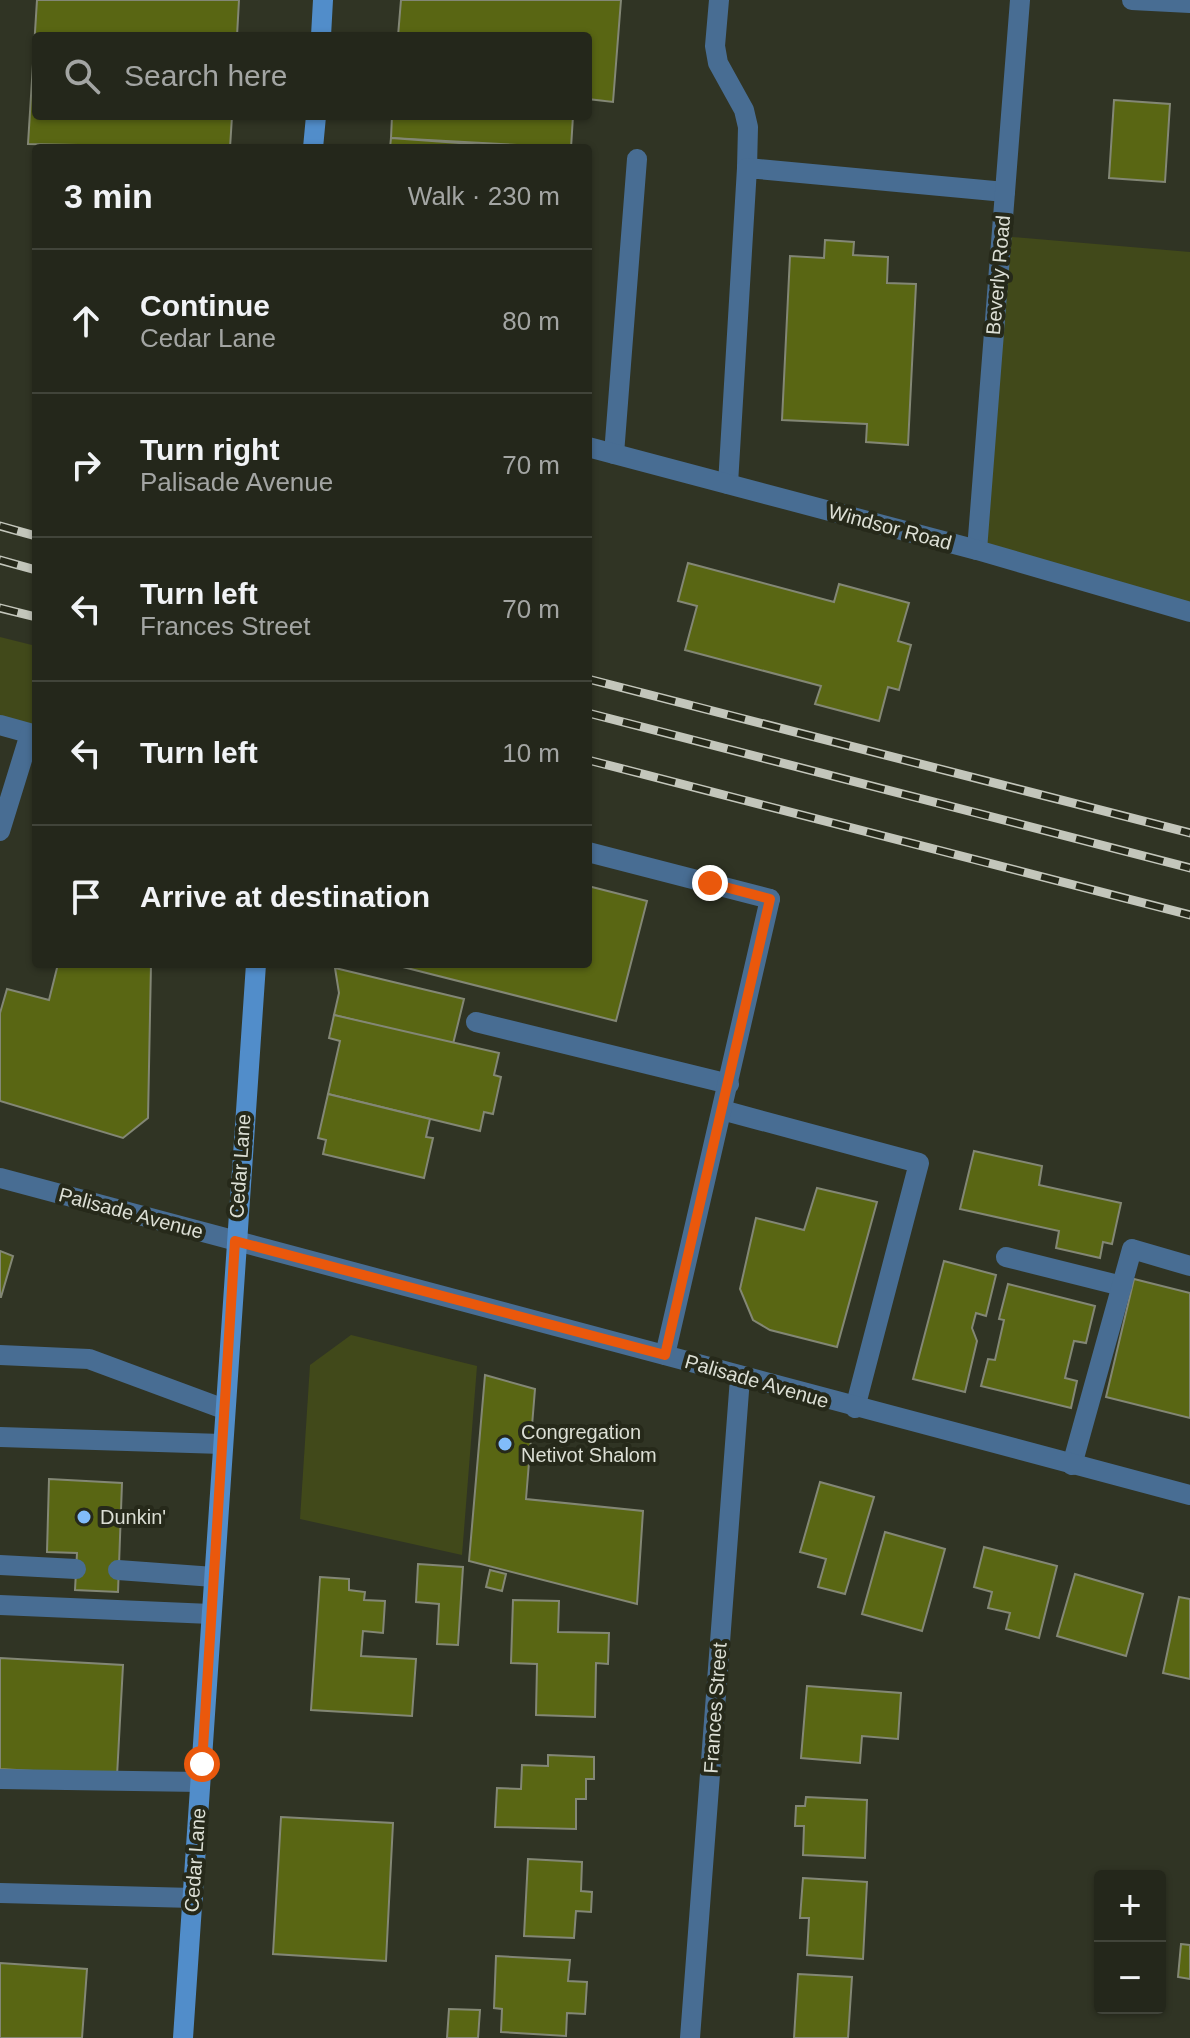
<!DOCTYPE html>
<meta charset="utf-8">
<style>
body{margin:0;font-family:Helvetica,sans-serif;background:#303328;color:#f1f3f6}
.controls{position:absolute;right:24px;bottom:24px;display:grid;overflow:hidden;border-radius:8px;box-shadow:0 2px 6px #0004}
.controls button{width:72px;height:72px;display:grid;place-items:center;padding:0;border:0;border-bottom:2px solid #41443a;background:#24271b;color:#f1f3f6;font:40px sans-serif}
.stop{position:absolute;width:24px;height:24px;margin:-18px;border:6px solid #ea580c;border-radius:50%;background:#fff}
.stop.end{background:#ea580c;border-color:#fff;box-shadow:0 2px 8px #0008}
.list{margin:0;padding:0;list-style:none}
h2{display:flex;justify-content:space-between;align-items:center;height:104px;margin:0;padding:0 32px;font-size:34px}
h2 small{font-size:26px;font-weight:400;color:#a3a5a3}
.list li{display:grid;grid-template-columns:52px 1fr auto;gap:24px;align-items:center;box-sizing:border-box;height:144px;padding:0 32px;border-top:2px solid #41443a}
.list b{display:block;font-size:30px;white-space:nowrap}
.list p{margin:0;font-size:26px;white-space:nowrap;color:#a3a5a3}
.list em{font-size:26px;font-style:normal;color:#a3a5a3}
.icon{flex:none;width:44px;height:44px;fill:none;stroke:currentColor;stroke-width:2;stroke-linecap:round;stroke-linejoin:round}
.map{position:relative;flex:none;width:1190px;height:2038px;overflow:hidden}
.search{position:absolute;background:#24271b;box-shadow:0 2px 6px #0004;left:32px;top:32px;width:560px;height:88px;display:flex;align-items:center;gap:20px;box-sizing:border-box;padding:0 28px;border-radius:8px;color:#a3a5a3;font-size:30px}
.panel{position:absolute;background:#24271b;box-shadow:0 2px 6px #0004;left:32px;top:144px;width:560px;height:824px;border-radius:8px}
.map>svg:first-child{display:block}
.green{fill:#41491a}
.building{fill:#596613;stroke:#838775;stroke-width:2}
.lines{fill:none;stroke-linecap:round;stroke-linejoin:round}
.service{stroke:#486d93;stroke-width:20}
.minor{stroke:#486d93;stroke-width:20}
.tertiary{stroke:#486d93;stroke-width:20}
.secondary{stroke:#518dca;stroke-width:20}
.rail-casing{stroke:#c3c6bb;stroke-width:9}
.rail{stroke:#26291a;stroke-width:6;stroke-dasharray:18;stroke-linecap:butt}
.route{stroke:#ea580c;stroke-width:10}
.poi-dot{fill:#81bcfa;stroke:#26291a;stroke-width:3}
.labels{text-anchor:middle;stroke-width:8;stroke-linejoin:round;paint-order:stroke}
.street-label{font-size:20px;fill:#dcdfd5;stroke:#26291a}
.poi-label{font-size:20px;fill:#dcdfd5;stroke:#26291a;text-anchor:start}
</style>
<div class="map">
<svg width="1190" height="2038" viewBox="0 0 1190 2038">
<rect width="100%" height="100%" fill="#303424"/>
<g class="green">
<path d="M1001,236L1190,252V618L977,550Z"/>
<path d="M0,637L36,646V731L0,721Z"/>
<path d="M351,1335L477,1366L462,1555L300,1519L310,1365Z"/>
</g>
<g class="building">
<path d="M37,0H239L237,36H36V116H232L230,148L28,144Z"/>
<path d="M401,0H621L613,102L588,99V36H398Z"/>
<path d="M1114,100L1170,104L1165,182L1109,178Z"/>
<path d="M392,116H573L571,148L391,138Z"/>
<path d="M391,138L528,148H390Z"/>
<path d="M825,240L854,242L853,255L888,257L887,283L916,284L908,445L866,442L867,424L782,420L790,256L824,258Z"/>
<path d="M688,563L834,602L839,584L909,603L898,641L911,645L899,690L888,687L879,721L815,704L821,686L685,650L697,606L678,601Z"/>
<path d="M588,886L647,901L616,1021L391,964H588Z"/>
<path d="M58,964H151L148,1118L123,1138L0,1101V1013L7,989L49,1000Z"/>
<path d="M335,968L464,999L453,1044L334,1015L339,993Z"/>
<path d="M334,1015L499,1053L494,1075L501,1077L493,1114L484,1112L480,1131L328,1094L340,1041L329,1038Z"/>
<path d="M328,1094L430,1119L426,1137L433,1138L424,1178L323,1154L326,1140L318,1138Z"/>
<path d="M974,1151L1042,1166L1039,1185L1121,1203L1112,1244L1103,1242L1100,1258L1056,1248L1059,1231L960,1209Z"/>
<path d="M817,1188L877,1202L837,1347L770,1330L753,1320L740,1289L756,1218L804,1230Z"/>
<path d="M0,1251L13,1256L1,1297H0Z"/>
<path d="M944,1261L996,1275L986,1316L976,1313L972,1328L977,1341L965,1392L913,1379Z"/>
<path d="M1134,1279L1190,1293V1418L1106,1397Z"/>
<path d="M1008,1284L1095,1306L1086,1343L1074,1341L1065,1378L1077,1381L1071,1408L981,1386L988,1359L995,1360L1004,1320L999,1319Z"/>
<path d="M485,1375L535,1389L526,1499L643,1511L637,1604L469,1561Z"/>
<path d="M49,1479L122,1483L118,1592L75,1590L77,1553L47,1552Z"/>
<path d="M820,1482L874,1497L845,1594L818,1587L826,1559L800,1552Z"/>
<path d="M885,1532L945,1549L922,1631L862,1614Z"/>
<path d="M984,1547L1057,1566L1039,1638L1006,1629L1010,1613L988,1608L992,1592L974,1587Z"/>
<path d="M418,1564L463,1567L458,1645L437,1644L439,1604L416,1602Z"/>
<path d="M490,1570L506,1574L502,1591L486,1587Z"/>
<path d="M1075,1574L1143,1594L1126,1656L1057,1636Z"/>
<path d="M320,1577L349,1579V1590L365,1592L364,1600L385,1601L383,1633L363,1631L361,1656L416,1659L412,1716L311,1710Z"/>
<path d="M1179,1597L1190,1599V1679L1163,1673Z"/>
<path d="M513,1600L559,1601L558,1632L609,1633L608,1664L596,1663L595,1717L536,1715L537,1664L511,1663Z"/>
<path d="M0,1658L123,1665L117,1776L0,1769Z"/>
<path d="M807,1686L901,1693L898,1739L862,1736L860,1763L801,1758Z"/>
<path d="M548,1755L594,1757V1779H586V1799H576V1829L495,1827L497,1788L521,1789L522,1765L548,1766Z"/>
<path d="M806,1797L867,1800L865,1858L803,1855L804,1826H795L796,1806H805Z"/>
<path d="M281,1817L393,1823L386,1961L273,1954Z"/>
<path d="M528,1859L582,1862L581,1891L592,1892L591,1912L576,1911L574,1938L524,1936Z"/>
<path d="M803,1878L867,1882L863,1959L807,1955L809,1918H800Z"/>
<path d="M1181,1944L1190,1945V1979L1178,1977Z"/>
<path d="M496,1956L570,1960L568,1981L587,1982L585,2014L567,2013L566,2036L501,2032L502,2009L494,2008Z"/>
<path d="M0,1963L87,1969L82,2038H0Z"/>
<path d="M798,1974L852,1977L848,2038H794Z"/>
<path d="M449,2009L480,2010L478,2038H447Z"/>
</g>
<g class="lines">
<g class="service">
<path d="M719,0L715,46L718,63L744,110L748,127L747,168"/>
<path d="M614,454L637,159"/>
<path d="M728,484L747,168L1005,192"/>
<path d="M588,852L770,899"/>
<path d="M476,1022L729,1084"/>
<path d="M722,1110L919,1163L855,1408"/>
<path d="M1006,1257L1122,1286"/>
<path d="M0,1355L89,1359L224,1409"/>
<path d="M0,1437L222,1444"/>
<path d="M1072,1465L1132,1249L1190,1266"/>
<path d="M0,1565L76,1569"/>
<path d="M118,1570L214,1577"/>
<path d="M0,1605L211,1614"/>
<path d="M0,1779L200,1782"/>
<path d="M0,1893L193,1898"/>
</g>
<g class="minor">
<path d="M1132,0L1190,3"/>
<path d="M977,550L1020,0"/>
<path d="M0,725L36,735"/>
<path d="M0,831L30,734"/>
<path d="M665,1355L770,899"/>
<path d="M690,2038L740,1378"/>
</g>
<g class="tertiary">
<path d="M588,447L977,550L1190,612"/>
<path d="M0,1178L1190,1495"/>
</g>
<g class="secondary">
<path d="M321,36L323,0"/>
<path d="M313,148L316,116"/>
<path d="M183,2038L256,964"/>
</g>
<defs>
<g id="rail">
<path d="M0,526L36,536"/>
<path d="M0,560L36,570"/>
<path d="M0,608L36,617"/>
<path d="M588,679L1190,833"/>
<path d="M588,713L1190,868"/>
<path d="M588,760L1190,915"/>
</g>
</defs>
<use href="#rail" class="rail-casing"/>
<use href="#rail" class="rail"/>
</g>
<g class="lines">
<path class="route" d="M202,1764L235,1241L665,1355L770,899L710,883"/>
</g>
<g class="poi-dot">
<circle cx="505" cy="1444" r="8"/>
<circle cx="84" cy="1517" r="8"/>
</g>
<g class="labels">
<g class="street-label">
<text transform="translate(998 275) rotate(-85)" y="7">Beverly Road</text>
<text transform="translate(890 527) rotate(15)" y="7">Windsor Road</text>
<text transform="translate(240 1166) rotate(-86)" y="7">Cedar Lane</text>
<text transform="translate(131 1213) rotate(15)" y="7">Palisade Avenue</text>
<text transform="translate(757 1381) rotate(16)" y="7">Palisade Avenue</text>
<text transform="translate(715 1708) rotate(-86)" y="7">Frances Street</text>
<text transform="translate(195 1860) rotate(-86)" y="7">Cedar Lane</text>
</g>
<g class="poi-label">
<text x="521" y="1439">Congregation<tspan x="521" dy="23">Netivot Shalom</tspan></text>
<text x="100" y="1524">Dunkin'</text>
</g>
</g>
</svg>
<div class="controls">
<button>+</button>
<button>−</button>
</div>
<div class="stop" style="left:202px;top:1764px"></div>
<div class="stop end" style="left:710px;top:883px"></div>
<div class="search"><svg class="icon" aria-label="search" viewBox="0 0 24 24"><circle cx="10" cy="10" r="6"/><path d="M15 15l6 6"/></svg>Search here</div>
<section class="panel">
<h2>3 min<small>Walk · 230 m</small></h2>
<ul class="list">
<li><svg class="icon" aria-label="ahead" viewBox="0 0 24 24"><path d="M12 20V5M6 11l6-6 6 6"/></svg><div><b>Continue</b><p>Cedar Lane</p></div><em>80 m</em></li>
<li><svg class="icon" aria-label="right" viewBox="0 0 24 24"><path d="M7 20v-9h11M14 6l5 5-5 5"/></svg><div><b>Turn right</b><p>Palisade Avenue</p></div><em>70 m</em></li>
<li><svg class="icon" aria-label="left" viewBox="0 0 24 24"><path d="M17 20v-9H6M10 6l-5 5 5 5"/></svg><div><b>Turn left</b><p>Frances Street</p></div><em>70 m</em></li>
<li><svg class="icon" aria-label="left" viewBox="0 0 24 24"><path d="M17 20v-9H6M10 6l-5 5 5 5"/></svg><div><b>Turn left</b></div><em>10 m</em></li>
<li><svg class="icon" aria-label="arrive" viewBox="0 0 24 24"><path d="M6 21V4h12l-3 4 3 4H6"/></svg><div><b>Arrive at destination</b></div></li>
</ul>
</section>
</div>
